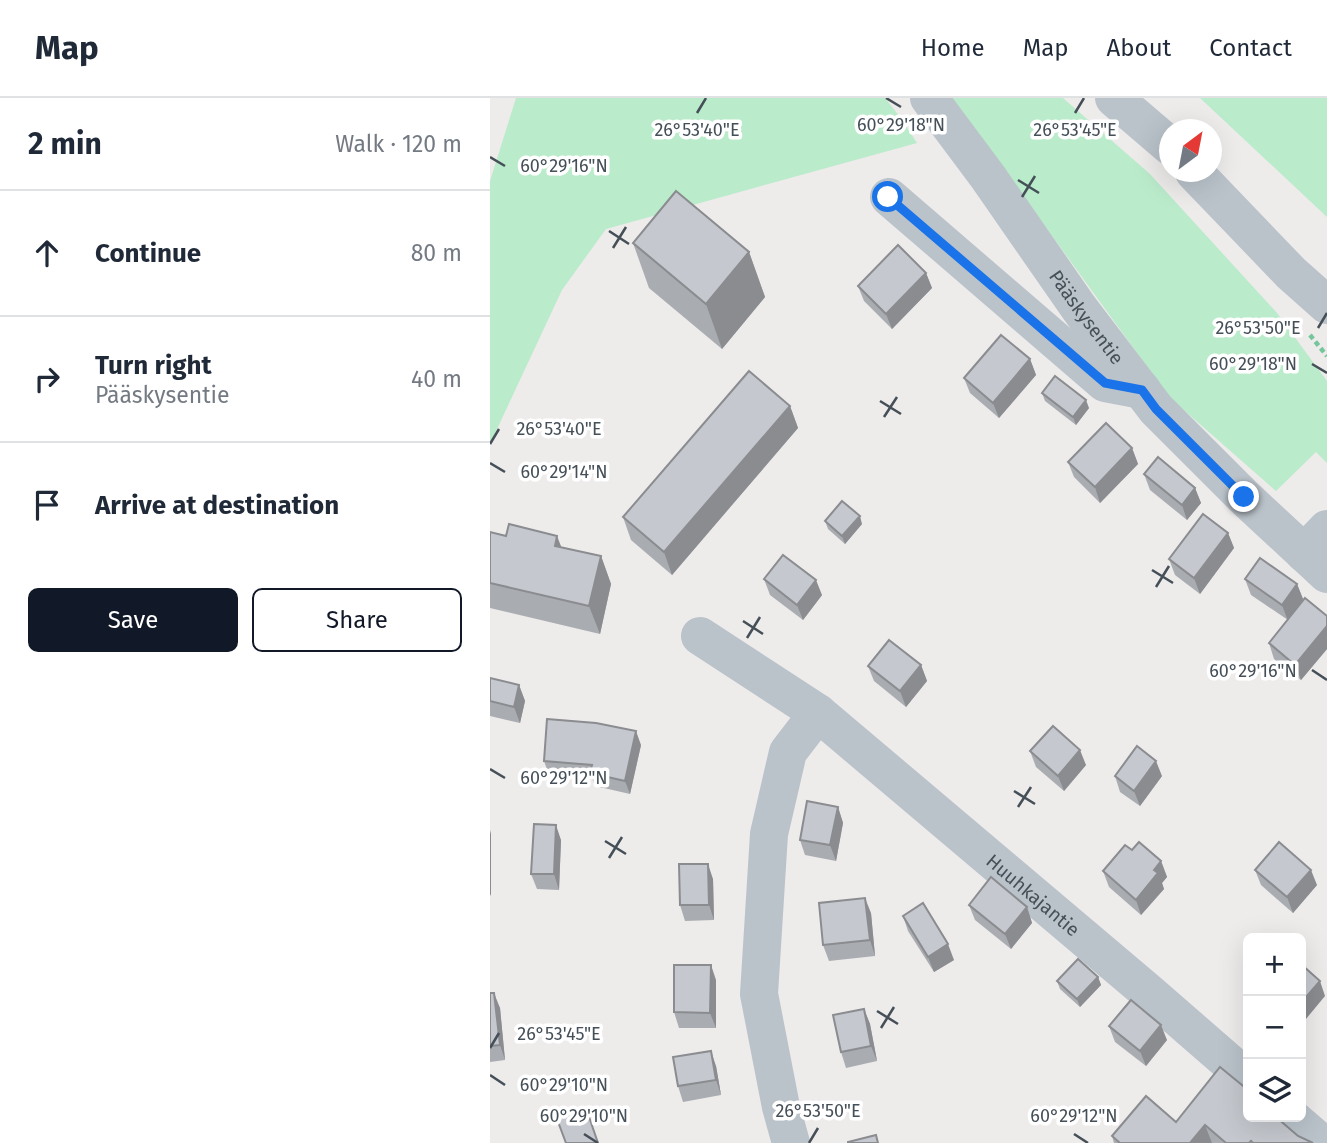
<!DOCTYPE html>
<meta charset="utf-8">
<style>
body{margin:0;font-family:"Fira Sans",sans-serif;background:#f6f6f7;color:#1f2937}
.controls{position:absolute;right:21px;bottom:21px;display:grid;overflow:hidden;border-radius:10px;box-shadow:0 7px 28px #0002}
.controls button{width:63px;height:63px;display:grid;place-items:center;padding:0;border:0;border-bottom:2px solid #e0e1e3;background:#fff;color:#1f2937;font:35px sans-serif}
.compass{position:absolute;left:669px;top:21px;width:63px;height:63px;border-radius:50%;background:#fff;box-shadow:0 7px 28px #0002;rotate:32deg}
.stop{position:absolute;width:21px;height:21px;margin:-16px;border:5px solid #1a73e8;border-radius:50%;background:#fff}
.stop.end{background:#1a73e8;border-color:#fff;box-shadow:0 2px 7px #0008}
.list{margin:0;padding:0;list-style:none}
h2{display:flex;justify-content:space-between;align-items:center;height:91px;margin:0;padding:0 28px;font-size:30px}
h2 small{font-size:23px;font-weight:400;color:#747a83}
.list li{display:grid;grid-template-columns:46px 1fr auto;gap:21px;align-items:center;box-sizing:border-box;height:126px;padding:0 28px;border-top:2px solid #e0e1e3}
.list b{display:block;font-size:26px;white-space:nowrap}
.list p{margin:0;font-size:23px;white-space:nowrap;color:#747a83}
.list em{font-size:23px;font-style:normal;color:#747a83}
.actions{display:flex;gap:14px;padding:21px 28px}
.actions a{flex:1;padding:16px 0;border:2px solid #111827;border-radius:10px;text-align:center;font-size:24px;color:#111827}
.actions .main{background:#111827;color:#fff}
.icon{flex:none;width:38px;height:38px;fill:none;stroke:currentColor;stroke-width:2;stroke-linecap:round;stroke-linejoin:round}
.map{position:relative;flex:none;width:837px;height:1045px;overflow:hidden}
header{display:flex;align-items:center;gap:42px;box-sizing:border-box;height:98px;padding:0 35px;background:#fff;border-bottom:2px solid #e0e1e3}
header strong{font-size:33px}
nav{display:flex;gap:38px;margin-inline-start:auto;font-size:24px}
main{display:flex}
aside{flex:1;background:#fff}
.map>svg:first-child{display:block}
.green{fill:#baebcb}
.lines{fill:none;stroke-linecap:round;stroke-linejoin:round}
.path{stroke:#75c69b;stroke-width:4.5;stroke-dasharray:5 3.5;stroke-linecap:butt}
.minor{stroke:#bac3ca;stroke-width:38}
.wall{fill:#a9acb1}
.shaded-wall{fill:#8a8c90}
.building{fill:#c5c8ce;stroke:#8a8c90;stroke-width:2}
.route{stroke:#1a73e8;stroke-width:9}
.ticks{fill:none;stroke:#454f57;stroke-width:2.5}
.labels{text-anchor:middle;stroke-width:7;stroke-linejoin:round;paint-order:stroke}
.street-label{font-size:19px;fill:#454f57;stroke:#fff}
.ticks-label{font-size:18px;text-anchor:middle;fill:#454f57;stroke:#fff;stroke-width:7;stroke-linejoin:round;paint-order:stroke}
</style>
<header>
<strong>Map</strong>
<nav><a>Home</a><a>Map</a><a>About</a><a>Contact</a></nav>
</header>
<main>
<aside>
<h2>2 min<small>Walk · 120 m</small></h2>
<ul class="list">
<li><svg class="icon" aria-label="ahead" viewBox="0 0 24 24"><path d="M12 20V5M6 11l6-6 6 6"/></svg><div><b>Continue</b></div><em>80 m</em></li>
<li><svg class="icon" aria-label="right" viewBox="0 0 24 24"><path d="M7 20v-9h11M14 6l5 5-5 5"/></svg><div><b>Turn right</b><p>Pääskysentie</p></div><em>40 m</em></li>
<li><svg class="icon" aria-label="arrive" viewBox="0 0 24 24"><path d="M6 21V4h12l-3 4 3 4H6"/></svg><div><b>Arrive at destination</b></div></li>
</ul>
<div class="actions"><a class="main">Save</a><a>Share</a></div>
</aside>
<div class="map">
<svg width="837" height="1045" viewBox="0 0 837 1045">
<rect width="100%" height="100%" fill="#eeebeb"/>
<g class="green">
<path d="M26,0H395L410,19L427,45L116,131L72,192L0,346V83Z"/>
<path d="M462,0H573L660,76L787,215L837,283V365L826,354L786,393L679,299Z"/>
<path d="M710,0H837V119Z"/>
</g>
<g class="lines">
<path class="path" d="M820,237L837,258"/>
<g class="minor">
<path id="s1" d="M439,0L498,79L589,210L666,311L754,399L837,476"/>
<path d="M624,0L680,48"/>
<path d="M704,74L801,175L837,207"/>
<path d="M399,99L615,285L652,292"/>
<path d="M814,455L837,431"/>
<path d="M210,538L328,615"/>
<path d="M801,1019L831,1045"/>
<path id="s2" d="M301,1045L291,1009L269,896L279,736L298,654L328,615L658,894L758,981"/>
</g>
</g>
<g class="wall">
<path d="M143,145L259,154L275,199L232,251L159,190Z"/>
<path d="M436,175L442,190L402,231L374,203L368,188Z"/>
<path d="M540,261L546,277L509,320L480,295L474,280Z"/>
<path d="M552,295L599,310L586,327L555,303Z"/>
<path d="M300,308L308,330L182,477L141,442L133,419Z"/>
<path d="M642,350L648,366L610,405L584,379L578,364Z"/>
<path d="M654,376L705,390L711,405L697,422L660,392Z"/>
<path d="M335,423L372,426L355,446L338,431Z"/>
<path d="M0,434L111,458L121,486L110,536L0,510Z"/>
<path d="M738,435L744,450L710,496L685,477L679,461Z"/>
<path d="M274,481L332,497L313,522L280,497Z"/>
<path d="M755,481L807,486L813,501L802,517L837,518V551L811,582L784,561L779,545L798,522L761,497Z"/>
<path d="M431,567L437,583L416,609L384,583L378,568Z"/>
<path d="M0,580L29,587L35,603L30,625L0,618Z"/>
<path d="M151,647L140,696L105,688L102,680L59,677L54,663Z"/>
<path d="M540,653L596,667L574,693L546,669Z"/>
<path d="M625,678H672L650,708L630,694Z"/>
<path d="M348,709L353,725L346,763L315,757L310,742Z"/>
<path d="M71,742L69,792L47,791L41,776Z"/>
<path d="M642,752L671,763L677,779L672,785L674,791L651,817L619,789L613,773Z"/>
<path d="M765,772L827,787L803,815L771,787Z"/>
<path d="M223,781L224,822L195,823L190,807Z"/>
<path d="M479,807L537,809L542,825L521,851L485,822Z"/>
<path d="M381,815L385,858L339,863L333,847Z"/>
<path d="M413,818L464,862L444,874L418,833Z"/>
<path d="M608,879L611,887L590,909L570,891L567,883Z"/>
<path d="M226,882V930H189L184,914Z"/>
<path d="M0,895L10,910L15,962L0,964Z"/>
<path d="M374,911L380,926L387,963L356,970L351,954Z"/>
<path d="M619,928L677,942L656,968L625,944Z"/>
<path d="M226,968L231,997L193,1004L188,988Z"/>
<path d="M758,1019L823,1045H624L622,1038L686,1024Z"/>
</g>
<g class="shaded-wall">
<path d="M259,154L275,199L232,251L216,206Z"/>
<path d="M436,175L442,190L402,231L396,216Z"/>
<path d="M540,261L546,277L509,320L503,305Z"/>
<path d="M596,302L599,310L586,327L583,319Z"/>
<path d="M300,308L308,330L182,477L174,454Z"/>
<path d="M642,350L648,366L610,405L605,389Z"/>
<path d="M705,390L711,405L697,422L692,407Z"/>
<path d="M370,418L372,426L355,446L352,438Z"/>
<path d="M738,435L744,450L710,496L704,480Z"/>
<path d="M67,438L78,466L65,448Z"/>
<path d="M111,458L121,486L110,536L99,508Z"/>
<path d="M326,482L332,497L313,522L307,507Z"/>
<path d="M807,486L813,501L798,523L792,507Z"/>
<path d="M837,528V551L811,582L805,567Z"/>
<path d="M431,567L437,583L416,609L410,593Z"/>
<path d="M29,587L35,603L30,625L24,609Z"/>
<path d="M146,633L151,647L140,696L135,683Z"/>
<path d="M590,652L596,667L574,693L568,678Z"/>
<path d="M666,663L672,678L650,708L644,693Z"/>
<path d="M348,709L353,725L346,763L340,747Z"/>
<path d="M66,727L71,742L69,792L64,776Z"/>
<path d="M0,732L1,736V798L0,796Z"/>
<path d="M671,763L677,779L672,785L674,791L651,817L646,802L664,772Z"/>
<path d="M218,766L223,781L224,822L219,807Z"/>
<path d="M821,772L827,787L803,815L797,799Z"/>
<path d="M375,800L381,815L385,858L380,842Z"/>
<path d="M537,809L542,825L521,851L515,836Z"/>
<path d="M458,846L464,862L444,874L438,859Z"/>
<path d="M221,867L226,882V930L220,915Z"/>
<path d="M608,879L611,887L590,909L587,901Z"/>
<path d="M830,883L835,898L811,927V905Z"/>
<path d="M4,895L10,910L15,962L10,947Z"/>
<path d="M374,911L380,926L387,963L381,948Z"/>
<path d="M671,927L677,942L656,968L650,953Z"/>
<path d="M221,953L226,968L231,997L226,982Z"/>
<path d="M715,1027L722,1045H700Z"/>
</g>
<g class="building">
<path d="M186,93L259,154L216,206L143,145Z"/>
<path d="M408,147L436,175L396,216L368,188Z"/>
<path d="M511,237L540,261L503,305L474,280Z"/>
<path d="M259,273L300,308L174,454L133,419Z"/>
<path d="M565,278L596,302L583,319L552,295Z"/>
<path d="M616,325L642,350L605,389L578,364Z"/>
<path d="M668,359L705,390L692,407L654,376Z"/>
<path d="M352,403L370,418L352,438L335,423Z"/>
<path d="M713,416L738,435L704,480L679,461Z"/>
<path d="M19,426L67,438L65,448L111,458L99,508L0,485V434L16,438Z"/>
<path d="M293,457L326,482L307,507L274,481Z"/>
<path d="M770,460L807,486L792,507L755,481Z"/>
<path d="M815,500L837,518V528L805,567L779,545Z"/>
<path d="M399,542L431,567L410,593L378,568Z"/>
<path d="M0,580L29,587L24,609L0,603Z"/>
<path d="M57,621L106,625L146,633L135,683L100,675L102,667L54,663Z"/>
<path d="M563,628L590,652L568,678L540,653Z"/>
<path d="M647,648L666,663L644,693L625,678Z"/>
<path d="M317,703L348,709L340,747L310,742Z"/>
<path d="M44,726L66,727L64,776H41Z"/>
<path d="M649,744L671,763L664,772L668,775L646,802L613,773L635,747L642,752Z"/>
<path d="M789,744L821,772L797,799L765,772Z"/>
<path d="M189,766H218L219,807H190Z"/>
<path d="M501,779L537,809L515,836L479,807Z"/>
<path d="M375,800L380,842L333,847L329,805Z"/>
<path d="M433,805L458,846L438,859L413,818Z"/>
<path d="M588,861L608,879L587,901L567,883Z"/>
<path d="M184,867H221L220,915L184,914Z"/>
<path d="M812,867L830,883L811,905V868Z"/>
<path d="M0,895H4L10,947L0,948Z"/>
<path d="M641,902L671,927L650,953L619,928Z"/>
<path d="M374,911L381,948L351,954L343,917Z"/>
<path d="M221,953L226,982L188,988L183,959Z"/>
<path d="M730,969L758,992V1019H786L808,1038L823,1045H763L761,1043L759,1045H736L715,1027L700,1045H630L622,1038L656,998L686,1024Z"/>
<path d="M96,1010L108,1045H76L67,1021Z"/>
<path d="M386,1037L388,1045H358V1044Z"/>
</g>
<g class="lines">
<path class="route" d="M398,99L615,285L652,292L666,311L754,399"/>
</g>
<path class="ticks" d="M396,0L411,9M207,15L216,0M585,15L594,0M0,59L15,68M528,82L549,95M532,99L545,78M119,133L139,146M123,150L136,129M828,230L837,215M822,266L837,275M390,303L411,316M394,319L407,299M0,346L9,331M0,365L15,374M662,472L683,485M666,489L679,468M253,523L273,536M257,540L270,519M822,572L837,582M0,671L15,680M524,693L545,706M528,709L541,689M115,743L136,756M119,760L132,739M387,913L408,926M391,930L404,909M0,950L9,935M0,977L15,987M94,1036L108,1045M584,1036L598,1045M319,1045L328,1030"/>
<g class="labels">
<g class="street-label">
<text dy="7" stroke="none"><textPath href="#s1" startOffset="270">Pääskysentie</textPath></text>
<text dy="7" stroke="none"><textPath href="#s2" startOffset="728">Huuhkajantie</textPath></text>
</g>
</g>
<g class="ticks-label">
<text x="411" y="33">60°29'18"N</text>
<text x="207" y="38">26°53'40"E</text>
<text x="585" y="38">26°53'45"E</text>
<text x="74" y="74">60°29'16"N</text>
<text x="768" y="236">26°53'50"E</text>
<text x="763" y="272">60°29'18"N</text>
<text x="69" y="337">26°53'40"E</text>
<text x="74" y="380">60°29'14"N</text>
<text x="763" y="579">60°29'16"N</text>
<text x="74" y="686">60°29'12"N</text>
<text x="69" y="942">26°53'45"E</text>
<text x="74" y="993">60°29'10"N</text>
<text x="328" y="1019">26°53'50"E</text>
<text x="94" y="1024">60°29'10"N</text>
<text x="584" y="1024">60°29'12"N</text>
</g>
</svg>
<div class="controls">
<button>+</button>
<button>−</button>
<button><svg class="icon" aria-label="layers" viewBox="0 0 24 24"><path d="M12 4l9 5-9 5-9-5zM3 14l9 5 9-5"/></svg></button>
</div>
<svg class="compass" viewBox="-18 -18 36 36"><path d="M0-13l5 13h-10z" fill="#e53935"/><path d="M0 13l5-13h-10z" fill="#747a83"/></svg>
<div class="stop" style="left:398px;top:99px"></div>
<div class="stop end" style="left:754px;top:399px"></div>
</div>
</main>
